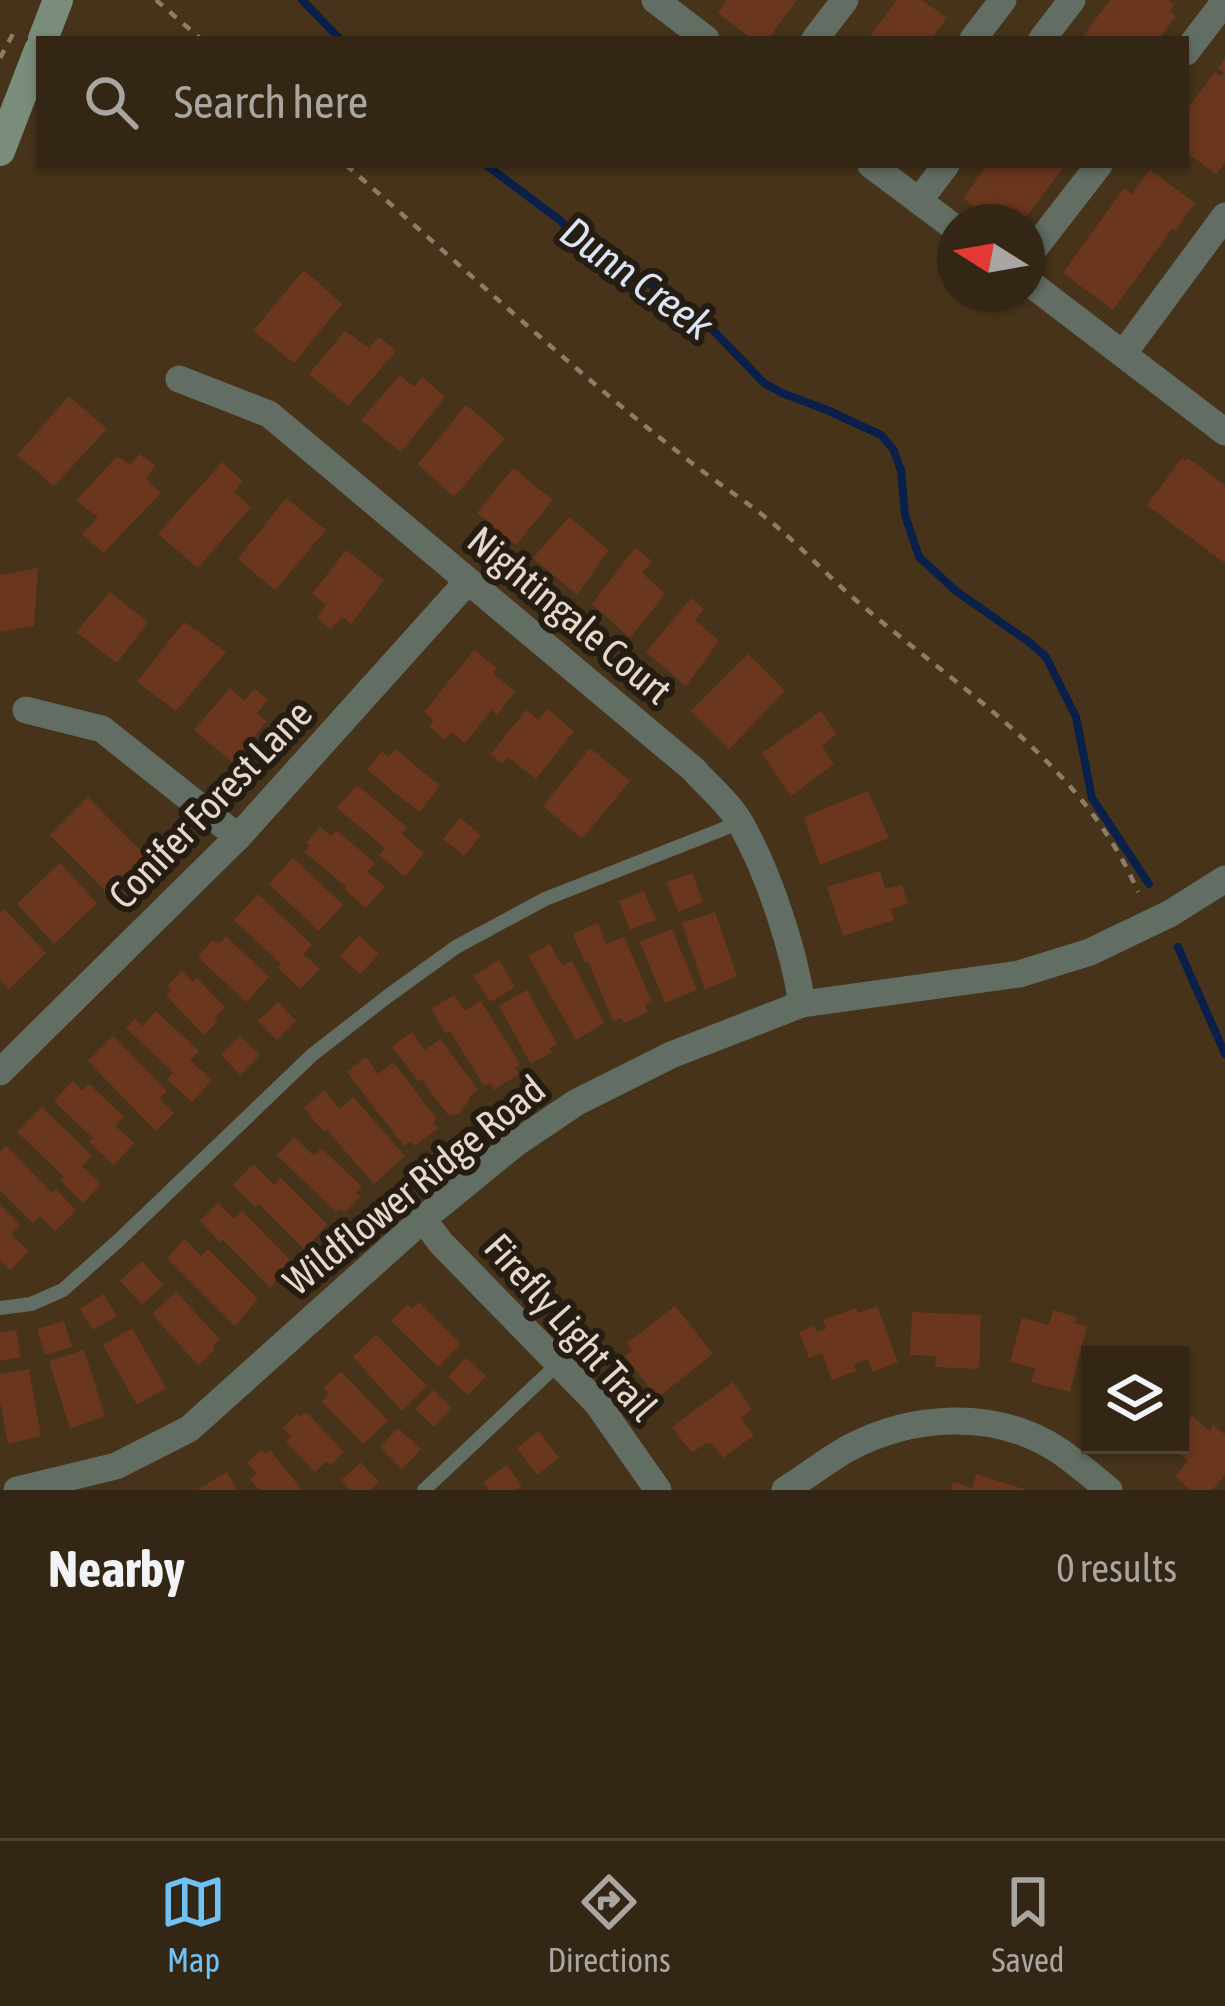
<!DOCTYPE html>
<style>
body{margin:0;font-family:"Asap Condensed",sans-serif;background:#3c2e1d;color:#f1f3f6}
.controls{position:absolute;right:36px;bottom:36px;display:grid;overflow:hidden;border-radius:0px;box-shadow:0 3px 9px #0004}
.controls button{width:108px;height:108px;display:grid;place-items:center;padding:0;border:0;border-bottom:3px solid #4e4334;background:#342614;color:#f1f3f6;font:60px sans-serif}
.compass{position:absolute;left:937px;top:204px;width:108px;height:108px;border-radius:50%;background:#342614;box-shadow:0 3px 9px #0004;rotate:281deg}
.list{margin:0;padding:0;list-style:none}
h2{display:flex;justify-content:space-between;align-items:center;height:156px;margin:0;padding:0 48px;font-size:51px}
h2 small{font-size:39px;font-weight:400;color:#a9a5a0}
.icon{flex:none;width:66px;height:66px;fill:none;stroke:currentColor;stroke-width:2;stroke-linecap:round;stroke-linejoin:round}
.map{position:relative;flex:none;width:1225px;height:1490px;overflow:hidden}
.search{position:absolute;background:#342614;box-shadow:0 3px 9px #0004;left:36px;right:36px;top:36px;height:132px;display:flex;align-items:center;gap:30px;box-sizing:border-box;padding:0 42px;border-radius:0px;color:#a9a5a0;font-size:45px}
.sheet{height:348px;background:#342614}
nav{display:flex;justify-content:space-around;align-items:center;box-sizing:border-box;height:168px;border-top:3px solid #4e4334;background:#342614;font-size:33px;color:#a9a5a0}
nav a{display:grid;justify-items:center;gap:6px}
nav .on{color:#70c2f4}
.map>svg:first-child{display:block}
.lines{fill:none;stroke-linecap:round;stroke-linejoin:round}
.stream{stroke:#09204a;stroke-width:8}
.building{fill:#6b361e}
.path{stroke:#8d7d68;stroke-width:4.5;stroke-dasharray:9 9;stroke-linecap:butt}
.lane{stroke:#626e63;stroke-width:14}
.street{stroke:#626e63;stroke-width:27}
.secondary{stroke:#7a8c7c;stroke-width:30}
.labels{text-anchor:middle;stroke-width:12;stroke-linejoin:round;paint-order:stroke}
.street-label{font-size:39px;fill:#e6d9cb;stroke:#251c12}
.water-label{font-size:42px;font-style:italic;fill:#dbe4f3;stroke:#251c12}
</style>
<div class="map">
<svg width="1225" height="1490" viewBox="0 0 1225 1490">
<rect width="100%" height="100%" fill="#46331a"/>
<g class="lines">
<g class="stream">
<path d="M302,0L340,39"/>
<path d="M486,165L561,221L581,242L613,266L651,285L703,320L764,383L782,393L827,410L881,435L893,449L901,470L905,515L919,557L956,591L1029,642L1046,657L1076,717L1092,798L1149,884"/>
<path d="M1178,947L1225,1054"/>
</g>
</g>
<g class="building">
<path d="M727,0H797L768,39H752L718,13Z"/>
<path d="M897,0H922L947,18L931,39H868Z"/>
<path d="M1110,0H1168L1174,5L1170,11L1176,16L1159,39H1081Z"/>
<path d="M1225,58V163L1216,174L1186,152V111L1215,72L1221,77L1224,73L1218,68Z"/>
<path d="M988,165H1065L1022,222H994L963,198Z"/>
<path d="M1150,170L1195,203L1176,230L1172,229L1113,310L1063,273L1124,188L1132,194Z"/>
<path d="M304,270L342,304L294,363L253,331Z"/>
<path d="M345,331L369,348L379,337L396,351L348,406L309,374Z"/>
<path d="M400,375L414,387L422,377L445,397L401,452L361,420Z"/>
<path d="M69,396L107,429L54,486L17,455Z"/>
<path d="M466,405L505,438L454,497L418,464Z"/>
<path d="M140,454L155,465L146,479L161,493L103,553L82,534L98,517L76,501L117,456L130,465Z"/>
<path d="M1182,458L1186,461L1188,458L1225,485V563L1147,505Z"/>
<path d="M222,462L243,481L234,492L251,507L198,568L158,534Z"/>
<path d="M513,468L553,500L516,545L477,513Z"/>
<path d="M286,498L326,530L275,590L238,559Z"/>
<path d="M569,517L609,550L577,595L533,558Z"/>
<path d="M635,548L652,561L642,573L665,594L630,638L592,604Z"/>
<path d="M346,550L384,580L351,624L342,617L330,629L317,617L326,605L312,594Z"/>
<path d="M38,568L34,626L0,632V575Z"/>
<path d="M110,592L148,622L117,663L76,632Z"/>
<path d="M691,598L704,609L695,620L719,641L686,686L646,652Z"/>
<path d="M184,622L226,652L176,711L137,682Z"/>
<path d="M474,650L497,668L493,673L515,692L497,715L492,710L465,743L451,732L445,740L429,726L434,720L424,712Z"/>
<path d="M748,654L785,691L729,749L691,711Z"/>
<path d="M230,688L244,701L254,689L268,699L257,714L267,721L232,762L194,730Z"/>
<path d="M547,709L574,731L536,779L508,757L503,764L491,754L526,710L539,720Z"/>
<path d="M821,711L836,734L822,746L834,764L791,796L762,753Z"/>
<path d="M590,748L630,781L582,839L543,806Z"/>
<path d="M395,749L440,786L419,812L367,770L382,751L389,757Z"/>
<path d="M357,785L407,827L402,834L424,853L405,877L379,855L385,848L337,808Z"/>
<path d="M868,791L889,838L820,865L804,817Z"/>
<path d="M88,797L146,856L108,894L50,835Z"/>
<path d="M460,818L481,835L464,856L443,839Z"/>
<path d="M320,827L331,836L336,830L375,863L367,872L385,886L366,908L345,890L347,887L304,852L310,845L306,843Z"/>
<path d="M293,858L343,905L319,931L269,884Z"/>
<path d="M60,863L97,903L54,944L17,904Z"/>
<path d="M880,871L885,889L902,885L908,904L891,909L894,920L843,936L827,887Z"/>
<path d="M692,873L703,902L678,912L667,882Z"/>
<path d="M644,891L656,920L630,930L619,901Z"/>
<path d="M258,894L312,945L303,954L320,969L300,989L278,968L281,964L234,920Z"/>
<path d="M4,909L46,953L9,989L0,980V913Z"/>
<path d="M715,912L737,976L705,990L682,923Z"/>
<path d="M598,923L606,944L624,937L652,1002L645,1005L648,1012L624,1023L621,1018L613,1021L588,961L585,963L573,934Z"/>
<path d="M672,929L697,990L665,1003L640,942Z"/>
<path d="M359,935L379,954L360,974L340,956Z"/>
<path d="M226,936L269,977L246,1002L198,957L213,940L219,944Z"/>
<path d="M550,944L562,966L572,961L604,1023L576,1040L528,956Z"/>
<path d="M499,960L515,987L490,1002L474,976Z"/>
<path d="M182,971L193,982L197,978L225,1007L214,1018L218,1021L204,1035L166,995L171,990L167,986Z"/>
<path d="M527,990L557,1044L549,1048L552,1052L531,1064L499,1006Z"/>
<path d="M454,995L465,1011L481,1001L520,1064L515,1068L519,1074L494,1090L490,1083L484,1086L450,1031L446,1034L431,1009Z"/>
<path d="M278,1002L296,1021L277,1040L258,1021Z"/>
<path d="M156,1011L199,1051L190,1060L212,1080L192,1102L167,1079L173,1072L126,1028L135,1019L143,1026Z"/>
<path d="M412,1032L425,1050L440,1039L478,1090L470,1096L467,1104L462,1108L463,1110L458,1114L449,1116L421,1079L418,1081L392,1046Z"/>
<path d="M113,1036L167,1091L159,1098L174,1113L156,1131L88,1061Z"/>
<path d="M240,1036L260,1055L240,1075L221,1055Z"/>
<path d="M366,1057L378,1074L393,1062L437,1119L433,1122L438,1128L415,1146L411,1141L404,1146L347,1072Z"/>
<path d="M73,1081L82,1090L89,1084L124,1117L115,1126L134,1143L114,1165L89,1142L93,1138L54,1101Z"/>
<path d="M324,1090L340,1109L353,1097L405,1156L374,1184L326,1129L324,1132L304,1108Z"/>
<path d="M42,1107L92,1156L82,1166L101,1184L83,1203L61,1181L64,1177L17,1132Z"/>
<path d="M294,1137L314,1156L321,1148L362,1187L356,1193L360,1197L345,1212L341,1209L336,1212L277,1155Z"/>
<path d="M6,1146L52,1193L56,1189L76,1210L55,1231L40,1216L33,1223L0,1190V1152Z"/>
<path d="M254,1164L274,1185L281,1178L327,1224L305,1250L259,1204L255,1207L233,1185Z"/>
<path d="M218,1203L234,1219L242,1211L292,1262L270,1288L223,1240L220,1242L200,1221Z"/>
<path d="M0,1205L20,1225L11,1234L29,1251L10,1270L0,1260Z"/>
<path d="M185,1239L201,1256L208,1249L258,1299L235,1326L167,1258Z"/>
<path d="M142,1261L163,1285L142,1305L120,1281Z"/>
<path d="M176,1292L220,1339L213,1346L214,1350L198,1365L152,1314Z"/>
<path d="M103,1294L117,1316L93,1330L80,1309Z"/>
<path d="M419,1302L461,1344L438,1367L391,1321L408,1304L412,1309Z"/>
<path d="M675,1306L713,1354L657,1398L625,1356L632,1351L627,1343Z"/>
<path d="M877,1306L898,1362L872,1372L868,1359L854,1364L856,1371L832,1380L822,1353L809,1358L799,1332L814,1326L817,1332L826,1329L823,1320L856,1308L858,1313Z"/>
<path d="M1053,1310L1076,1317L1075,1323L1087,1326L1070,1392L1031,1382L1035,1368L1010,1362L1022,1318L1049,1325Z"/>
<path d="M912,1312L981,1315L979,1369L935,1367L936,1356L910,1355Z"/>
<path d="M64,1321L72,1347L45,1355L37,1329Z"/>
<path d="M132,1328L166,1388L137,1405L103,1345Z"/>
<path d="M16,1330L21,1357L0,1361V1333Z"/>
<path d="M376,1334L427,1386L402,1411L353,1357Z"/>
<path d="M84,1350L105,1416L70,1429L49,1361Z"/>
<path d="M466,1358L486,1376L468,1395L448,1377Z"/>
<path d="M29,1369L41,1436L8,1444L0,1401V1374Z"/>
<path d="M341,1371L388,1421L363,1444L322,1402L329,1394L324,1388Z"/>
<path d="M733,1382L752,1410L741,1418L754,1435L723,1458L712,1443L704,1444L692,1453L672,1427Z"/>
<path d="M433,1390L452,1408L434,1427L415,1409Z"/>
<path d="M306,1412L344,1452L330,1465L326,1461L315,1472L286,1442L291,1437L283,1428L297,1414L300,1417Z"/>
<path d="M1192,1416L1210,1431L1213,1425L1225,1435V1475L1212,1490H1191L1175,1477L1188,1461L1169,1445H1180V1431Z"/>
<path d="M398,1428L421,1449L402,1469L380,1447Z"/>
<path d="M539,1431L559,1458L537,1475L517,1448Z"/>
<path d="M262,1450L265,1454L270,1450L302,1490H259L250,1479L257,1474L247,1462Z"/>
<path d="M361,1462L379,1482L371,1490H350L341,1480Z"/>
<path d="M507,1465L522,1486L517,1490H489L483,1482Z"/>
<path d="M227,1472L237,1490H197Z"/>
<path d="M976,1474L1024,1489V1490H951L953,1482L972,1488Z"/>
</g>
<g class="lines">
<g class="path">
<path d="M156,0L201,39"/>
<path d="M0,58L14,32"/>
<path d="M346,165C458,262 566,365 683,456C711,479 742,498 770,521C803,548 831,580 864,607C964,692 1085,767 1138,892"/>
</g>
<g class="lane">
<path d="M0,1308L31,1304L63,1290L119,1240L312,1055L388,996L456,947L545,899L741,822"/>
<path d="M424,1490L559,1363"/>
</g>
<g class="street">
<path d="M655,0L706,39"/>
<path d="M815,39L845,0"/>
<path d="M973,39L1003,0"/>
<path d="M1042,39L1072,0"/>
<path d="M1186,52L1222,5"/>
<path d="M871,165L955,228"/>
<path d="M919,201L946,165"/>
<path d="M1027,258L1099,165"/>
<path d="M1027,281L1225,432"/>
<path d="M1123,354L1225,216"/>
<path d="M179,379L269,414L693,769C709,787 731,805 742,826C769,874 794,950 802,1004"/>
<path d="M26,710L102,729L238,837"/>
<path d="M0,1072L238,837L468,581"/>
<path d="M423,1219L441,1243L597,1403L658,1490"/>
<path d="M17,1490L116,1466L189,1429L423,1219L516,1143L577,1102L671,1055L802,1004L1019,974L1090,952L1171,913L1225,879"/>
<path d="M785,1490C806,1477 826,1461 847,1449C912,1414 995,1409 1058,1450C1076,1462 1093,1477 1109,1490"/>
</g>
<g class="secondary">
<path d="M43,39L58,0"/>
<path d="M0,151L39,50"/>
</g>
</g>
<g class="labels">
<g class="street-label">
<text transform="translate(570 615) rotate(40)" y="14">Nightingale Court</text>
<text transform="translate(210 804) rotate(-46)" y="14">Conifer Forest Lane</text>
<text transform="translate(414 1185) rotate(-39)" y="14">Wildflower Ridge Road</text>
<text transform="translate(571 1327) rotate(48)" y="14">Firefly Light Trail</text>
</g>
<g class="water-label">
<text transform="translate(637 278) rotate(36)" y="15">Dunn Creek</text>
</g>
</g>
</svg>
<div class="controls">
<button><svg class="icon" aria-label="layers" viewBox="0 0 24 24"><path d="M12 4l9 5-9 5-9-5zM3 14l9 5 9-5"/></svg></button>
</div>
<svg class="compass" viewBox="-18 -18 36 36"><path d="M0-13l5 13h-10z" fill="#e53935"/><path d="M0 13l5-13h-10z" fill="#a9a5a0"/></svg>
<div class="search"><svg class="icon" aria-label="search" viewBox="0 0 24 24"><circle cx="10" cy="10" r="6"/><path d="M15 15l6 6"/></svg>Search here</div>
</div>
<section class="sheet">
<h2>Nearby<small>0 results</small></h2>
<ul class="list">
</ul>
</section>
<nav>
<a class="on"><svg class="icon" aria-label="map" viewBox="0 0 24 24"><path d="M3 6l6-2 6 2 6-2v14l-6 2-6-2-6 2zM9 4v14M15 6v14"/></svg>Map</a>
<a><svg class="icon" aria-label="directions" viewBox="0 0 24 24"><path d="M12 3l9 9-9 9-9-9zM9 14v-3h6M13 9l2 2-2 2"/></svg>Directions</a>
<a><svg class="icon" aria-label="saved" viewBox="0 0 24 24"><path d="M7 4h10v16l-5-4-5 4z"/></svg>Saved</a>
</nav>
